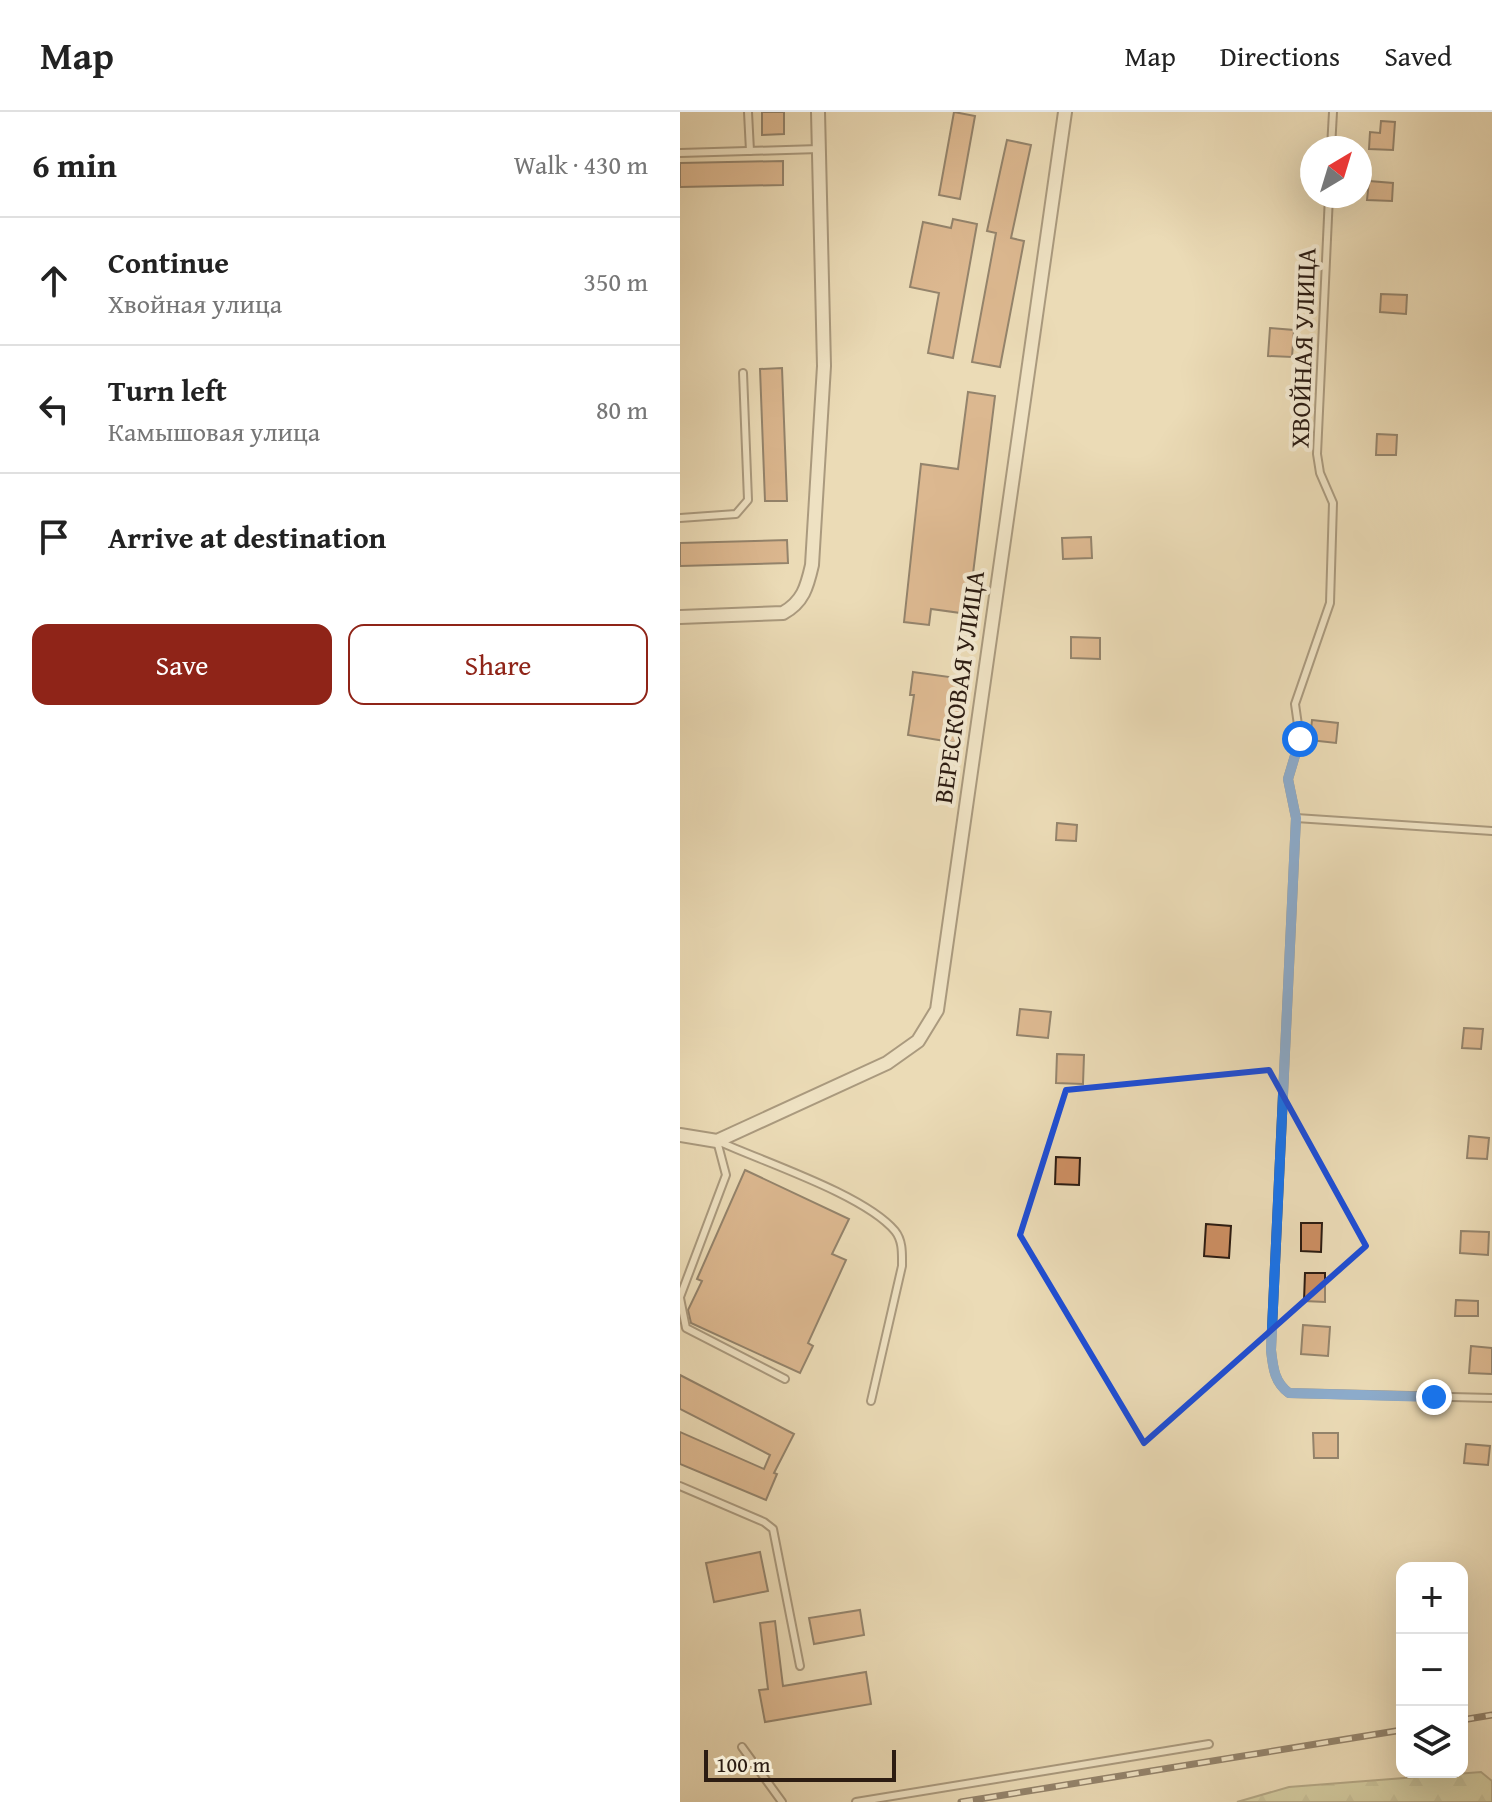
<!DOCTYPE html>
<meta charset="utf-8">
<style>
body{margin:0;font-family:"Gentium Book Plus",serif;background:#f6f6f6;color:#222}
.controls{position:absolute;right:24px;bottom:24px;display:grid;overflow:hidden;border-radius:16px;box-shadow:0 8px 32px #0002}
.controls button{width:72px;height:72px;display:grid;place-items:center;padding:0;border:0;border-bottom:2px solid #e0e0e0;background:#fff;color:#222;font:40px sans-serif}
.compass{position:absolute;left:620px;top:24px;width:72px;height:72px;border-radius:50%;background:#fff;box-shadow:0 8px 32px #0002;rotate:38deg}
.scale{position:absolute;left:24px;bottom:20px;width:192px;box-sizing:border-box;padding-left:8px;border:4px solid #2c1c12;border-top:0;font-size:22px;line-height:28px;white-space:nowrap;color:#2c1c12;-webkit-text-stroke:6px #f2e8d0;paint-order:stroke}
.stop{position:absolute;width:24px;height:24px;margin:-18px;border:6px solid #1a73e8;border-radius:50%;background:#fff}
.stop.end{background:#1a73e8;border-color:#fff;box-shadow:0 2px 8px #0008}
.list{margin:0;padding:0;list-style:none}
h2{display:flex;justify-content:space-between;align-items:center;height:104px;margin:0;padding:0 32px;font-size:34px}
h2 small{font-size:26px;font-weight:400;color:#767676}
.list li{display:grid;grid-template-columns:52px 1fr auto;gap:24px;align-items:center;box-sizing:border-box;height:128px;padding:0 32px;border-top:2px solid #e0e0e0}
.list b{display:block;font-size:30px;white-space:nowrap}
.list p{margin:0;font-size:26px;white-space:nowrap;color:#767676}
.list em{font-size:26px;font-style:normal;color:#767676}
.actions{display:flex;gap:16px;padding:24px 32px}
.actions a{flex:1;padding:18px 0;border:2px solid #8f2418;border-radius:16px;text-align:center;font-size:28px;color:#8f2418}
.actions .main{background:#8f2418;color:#fff}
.icon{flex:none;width:44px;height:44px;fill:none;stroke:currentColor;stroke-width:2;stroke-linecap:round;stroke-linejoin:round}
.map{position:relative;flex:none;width:812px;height:1690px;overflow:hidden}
header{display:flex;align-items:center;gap:48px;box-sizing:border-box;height:112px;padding:0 40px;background:#fff;border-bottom:2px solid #e0e0e0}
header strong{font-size:38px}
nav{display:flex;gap:44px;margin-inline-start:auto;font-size:28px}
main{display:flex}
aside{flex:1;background:#fff}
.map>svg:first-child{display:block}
.forest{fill:url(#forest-firs);stroke:#746e4f;stroke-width:2}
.building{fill:#cb8e62;stroke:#2c1c12;stroke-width:2}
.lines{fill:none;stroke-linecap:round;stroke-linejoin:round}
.lane-casing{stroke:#5c4c3b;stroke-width:10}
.street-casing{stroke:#5c4c3b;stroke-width:16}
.lane{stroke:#f2e8d0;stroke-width:6}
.street{stroke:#f2e8d0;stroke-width:12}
.rail-casing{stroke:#2c1c12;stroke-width:7}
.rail{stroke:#f2e8d0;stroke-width:4;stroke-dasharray:12;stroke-linecap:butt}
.route{stroke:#1a73e8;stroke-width:10}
.marked{fill:none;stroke:#1d4ed8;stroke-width:6;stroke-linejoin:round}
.labels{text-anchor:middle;stroke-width:8;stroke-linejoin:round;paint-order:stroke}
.street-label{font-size:26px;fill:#2c1c12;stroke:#f2e8d0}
</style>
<header>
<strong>Map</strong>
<nav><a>Map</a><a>Directions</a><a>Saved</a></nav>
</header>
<main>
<aside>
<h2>6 min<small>Walk · 430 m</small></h2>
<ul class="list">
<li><svg class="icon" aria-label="ahead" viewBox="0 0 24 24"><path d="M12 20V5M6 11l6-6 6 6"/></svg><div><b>Continue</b><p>Хвойная улица</p></div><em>350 m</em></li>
<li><svg class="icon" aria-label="left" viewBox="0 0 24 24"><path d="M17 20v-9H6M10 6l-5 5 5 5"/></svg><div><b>Turn left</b><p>Камышовая улица</p></div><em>80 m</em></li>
<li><svg class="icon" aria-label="arrive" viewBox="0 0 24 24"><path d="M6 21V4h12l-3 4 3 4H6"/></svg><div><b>Arrive at destination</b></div></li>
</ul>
<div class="actions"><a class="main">Save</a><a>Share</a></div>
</aside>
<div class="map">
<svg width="812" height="1690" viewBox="0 0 812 1690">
<defs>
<pattern id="forest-firs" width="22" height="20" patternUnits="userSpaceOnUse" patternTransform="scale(2)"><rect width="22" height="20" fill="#bbbf8c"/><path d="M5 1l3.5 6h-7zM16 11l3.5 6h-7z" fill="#a1a478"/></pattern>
</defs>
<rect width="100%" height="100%" fill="#ebdbb7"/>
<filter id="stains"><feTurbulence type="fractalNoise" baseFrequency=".0025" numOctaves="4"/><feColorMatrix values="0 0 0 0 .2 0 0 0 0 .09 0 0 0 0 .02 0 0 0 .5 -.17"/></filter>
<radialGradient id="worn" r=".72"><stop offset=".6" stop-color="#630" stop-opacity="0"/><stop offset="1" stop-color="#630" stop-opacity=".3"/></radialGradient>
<path class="forest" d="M801,1660L812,1669V1690H557L609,1675Z"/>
<g class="building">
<path d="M82,0H104V22L82,23Z"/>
<path d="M274,0L295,4L280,87L259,83Z"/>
<path d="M701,9L715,10L713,38L689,37L690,20L700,21Z"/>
<path d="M327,28L351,33L331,126L344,129L320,255L292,250L316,121L307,119Z"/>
<path d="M103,49V73L0,75V51Z"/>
<path d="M689,69L713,71L712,89L687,88Z"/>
<path d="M273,107L297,112L273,246L248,241L259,181L230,175L243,110L271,116Z"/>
<path d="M701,182L727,183L726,202L700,200Z"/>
<path d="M590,216L614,218L612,245L588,244Z"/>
<path d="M102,256L107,389H85L80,257Z"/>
<path d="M288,280L315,284L288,502L251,497L249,513L224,510L241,352L278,357Z"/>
<path d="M697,322L717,323L716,343H696Z"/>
<path d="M411,425L412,446L383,447L382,426Z"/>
<path d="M107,428L108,451L0,454V431Z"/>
<path d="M391,525L420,526V547L391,546Z"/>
<path d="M233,560L284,567L277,631L228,623L234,583H230Z"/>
<path d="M632,608L658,611L656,631L630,628Z"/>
<path d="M377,711L397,713L396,729L376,728Z"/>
<path d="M340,897L371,900L368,926L337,923Z"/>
<path d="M784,916L803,917L801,937L782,936Z"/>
<path d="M377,942L404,943L403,972L376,971Z"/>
<path d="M789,1024L809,1026L807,1047L787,1046Z"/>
<path d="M376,1045L400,1046L399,1073L375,1072Z"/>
<path d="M65,1058L169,1107L152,1142L166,1148L128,1231L133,1234L120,1261L11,1211L8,1198L22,1169L17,1167Z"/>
<path d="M621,1111H642L641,1140L621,1139Z"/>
<path d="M526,1112L551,1114L549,1146L524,1144Z"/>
<path d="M781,1119L809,1120L808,1143L780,1141Z"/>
<path d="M625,1161H645V1190L624,1189Z"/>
<path d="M776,1188L798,1189V1204H775Z"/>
<path d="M623,1213L650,1215L648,1244L621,1242Z"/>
<path d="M791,1234L812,1236V1262L789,1261Z"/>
<path d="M0,1263L114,1322L94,1361L97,1362L86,1388L0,1352V1320L84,1357L90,1343L0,1297Z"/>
<path d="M633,1321H658V1346H634Z"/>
<path d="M786,1332L810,1334L808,1353L784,1351Z"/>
<path d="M80,1440L88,1479L34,1490L26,1451Z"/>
<path d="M180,1498L184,1523L134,1532L129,1506Z"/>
<path d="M95,1509L103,1574L186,1560L191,1592L85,1610L79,1578L88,1577L80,1511Z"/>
</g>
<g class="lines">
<defs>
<g id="lane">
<path d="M68,0L70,39"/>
<path d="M651,36L653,0"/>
<path d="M0,41L139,37"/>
<path d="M649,84L637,342L640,361L653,391L650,491L615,592L620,627L608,667L616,706L591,1238C593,1255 594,1270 609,1281L812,1286"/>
<path d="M0,406L56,402L68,388L63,261"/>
<path d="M616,706L812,719"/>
<path d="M40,1030C84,1050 185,1083 215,1119C223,1129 222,1142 222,1154L191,1289"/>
<path d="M0,1185L46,1063L37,1029"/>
<path d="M0,1186L6,1216L105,1267"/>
<path d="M0,1374L84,1410L93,1417L120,1554"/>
<path d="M62,1635L102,1690"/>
<path d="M176,1690L529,1632"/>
</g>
<g id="street">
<path d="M0,505L103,501C123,490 127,475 132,453L144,254L138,0"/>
<path d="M0,1023L37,1029L207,951L238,929L257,898L385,0"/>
</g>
</defs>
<use href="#lane" class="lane-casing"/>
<use href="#street" class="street-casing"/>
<use href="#lane" class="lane"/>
<use href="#street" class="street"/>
<defs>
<g id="rail">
<path d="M782,1608L812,1603"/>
<path d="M281,1690L722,1618"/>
</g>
</defs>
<use href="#rail" class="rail-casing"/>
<use href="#rail" class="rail"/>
</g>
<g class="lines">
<path class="route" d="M620,627L608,667L616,706L591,1238C593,1255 594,1270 609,1281L754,1285"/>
</g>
<path d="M0 0H812V1690H0ZM589,958L686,1134L464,1331L340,1123L386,978Z" fill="#ebdbb7" fill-opacity=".55" fill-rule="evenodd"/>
<path class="marked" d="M589,958L686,1134L464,1331L340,1123L386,978Z"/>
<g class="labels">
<g class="street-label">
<text transform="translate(623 236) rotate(-88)" y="9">ХВОЙНАЯ УЛИЦА</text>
<text transform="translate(279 575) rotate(-82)" y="9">ВЕРЕСКОВАЯ УЛИЦА</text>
</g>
</g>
<rect width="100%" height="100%" filter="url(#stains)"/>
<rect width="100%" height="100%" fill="url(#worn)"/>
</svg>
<div class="controls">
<button>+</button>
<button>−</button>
<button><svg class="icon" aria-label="layers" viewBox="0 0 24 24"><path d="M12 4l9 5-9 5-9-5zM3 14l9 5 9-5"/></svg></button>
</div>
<svg class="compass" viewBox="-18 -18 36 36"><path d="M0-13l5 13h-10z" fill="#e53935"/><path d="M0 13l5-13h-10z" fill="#767676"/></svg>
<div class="scale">100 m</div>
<div class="stop" style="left:620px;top:627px"></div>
<div class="stop end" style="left:754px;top:1285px"></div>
</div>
</main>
